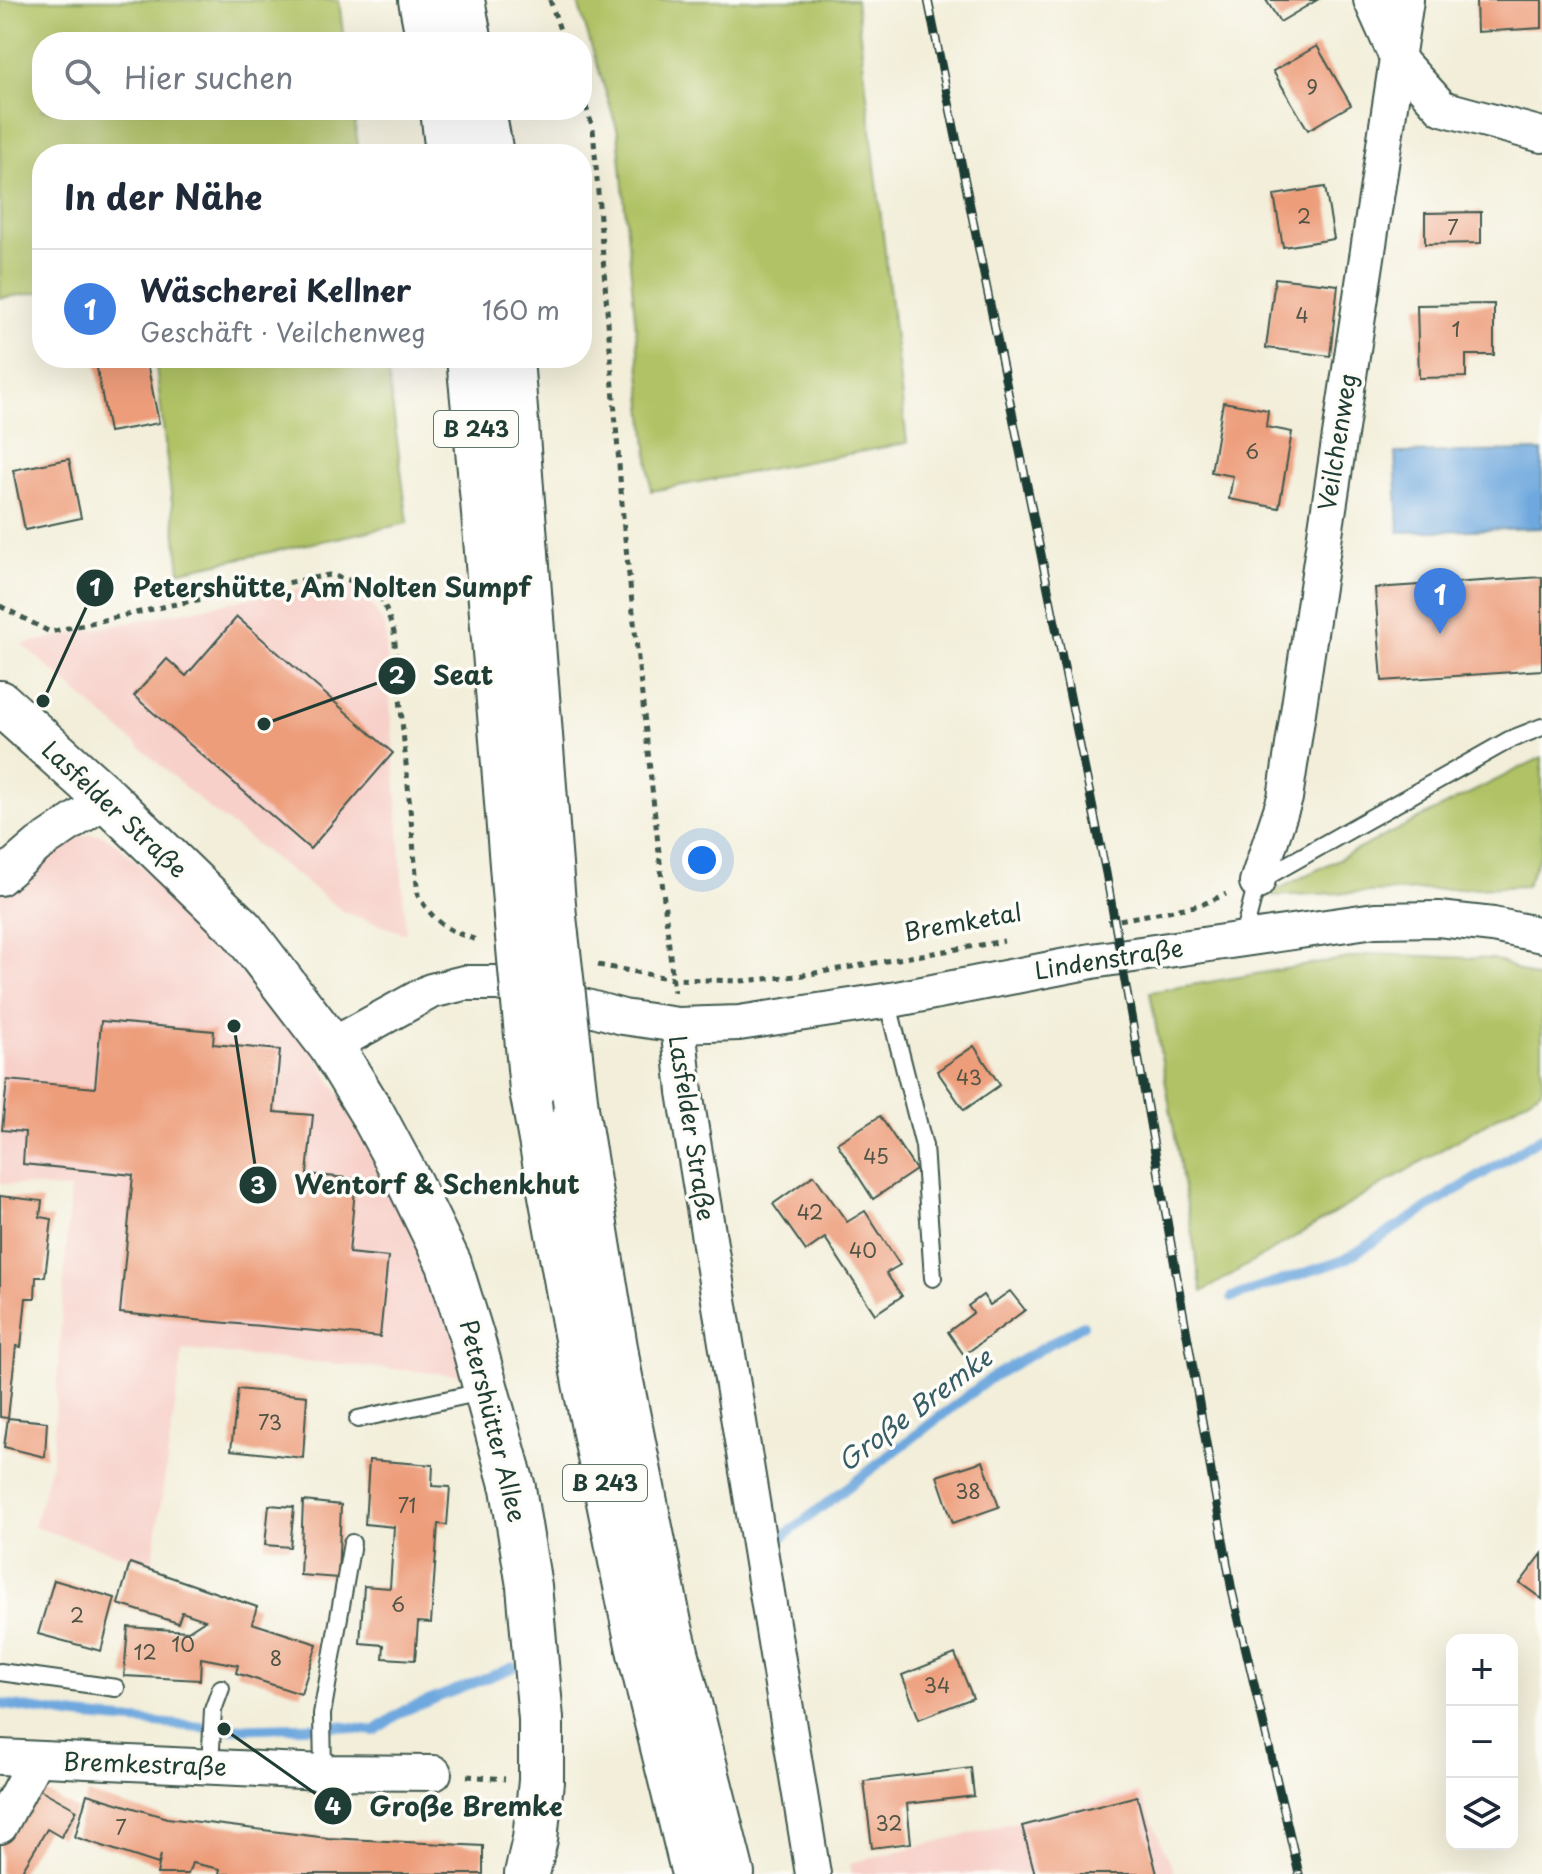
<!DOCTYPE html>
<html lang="de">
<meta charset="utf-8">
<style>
body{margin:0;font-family:"Playpen Sans",sans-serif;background:#f2f2f3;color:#1f2937}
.controls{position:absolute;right:24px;bottom:24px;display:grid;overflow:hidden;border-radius:16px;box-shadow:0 8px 32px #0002}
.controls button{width:72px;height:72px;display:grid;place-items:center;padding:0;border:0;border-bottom:2px solid #e0e1e3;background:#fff;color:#1f2937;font:40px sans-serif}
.you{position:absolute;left:702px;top:860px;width:28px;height:28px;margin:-20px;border:6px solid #fff;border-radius:50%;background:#1a73e8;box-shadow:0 0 0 12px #1a73e833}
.badge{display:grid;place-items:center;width:52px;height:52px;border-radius:50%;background:#0b8043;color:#fff;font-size:26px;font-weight:700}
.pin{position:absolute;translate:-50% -66px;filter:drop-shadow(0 2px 4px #0008)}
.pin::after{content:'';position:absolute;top:42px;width:28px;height:24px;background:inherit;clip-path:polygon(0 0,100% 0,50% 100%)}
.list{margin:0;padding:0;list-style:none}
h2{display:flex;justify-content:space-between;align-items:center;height:104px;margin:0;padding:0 32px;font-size:34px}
h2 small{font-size:26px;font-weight:400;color:#747a83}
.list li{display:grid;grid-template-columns:52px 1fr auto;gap:24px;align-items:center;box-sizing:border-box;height:120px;padding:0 32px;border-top:2px solid #e0e1e3}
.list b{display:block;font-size:30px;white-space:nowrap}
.list p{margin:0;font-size:26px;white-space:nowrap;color:#747a83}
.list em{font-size:26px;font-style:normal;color:#747a83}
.icon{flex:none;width:44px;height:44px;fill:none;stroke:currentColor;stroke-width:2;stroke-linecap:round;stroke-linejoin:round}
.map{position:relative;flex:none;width:1542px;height:1874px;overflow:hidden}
.search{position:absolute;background:#fff;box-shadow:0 8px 32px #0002;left:32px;top:32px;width:560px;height:88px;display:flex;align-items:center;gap:20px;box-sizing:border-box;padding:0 28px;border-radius:32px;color:#747a83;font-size:30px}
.panel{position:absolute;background:#fff;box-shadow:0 8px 32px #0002;left:32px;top:144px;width:560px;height:224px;border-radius:32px}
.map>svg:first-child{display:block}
.built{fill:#f7d0c9}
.green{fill:#b0c265;stroke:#68804c;stroke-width:2}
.water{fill:#6ea8de;stroke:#467289;stroke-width:2}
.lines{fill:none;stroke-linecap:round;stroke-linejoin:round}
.stream{stroke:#6ea8de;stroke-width:10}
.building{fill:#ed9d7a}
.lane-casing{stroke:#3f584d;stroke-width:20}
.street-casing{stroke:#3f584d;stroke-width:38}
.secondary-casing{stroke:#3f584d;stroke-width:48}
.highway-casing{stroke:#3f584d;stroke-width:48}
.path{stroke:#3f584d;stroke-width:5;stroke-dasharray:6 6;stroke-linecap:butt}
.lane{stroke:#fff;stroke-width:16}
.street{stroke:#fff;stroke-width:34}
.secondary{stroke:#fff;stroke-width:44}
.highway{stroke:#fff;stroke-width:44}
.rail-casing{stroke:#1f3d34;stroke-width:9}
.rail{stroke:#fdfcf7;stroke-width:6;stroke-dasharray:18;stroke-linecap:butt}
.highway-bridge-casing{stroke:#3f584d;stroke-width:48;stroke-linecap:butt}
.highway-bridge{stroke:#fff;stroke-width:44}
.labels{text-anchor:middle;stroke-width:7;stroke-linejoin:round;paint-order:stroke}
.number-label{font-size:20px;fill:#525546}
.shield{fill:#fdfcf7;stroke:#62766e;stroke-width:2}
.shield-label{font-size:22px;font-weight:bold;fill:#1f3d34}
.street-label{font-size:24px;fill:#1f3d34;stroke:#fdfcf7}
.water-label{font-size:26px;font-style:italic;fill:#375d67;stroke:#fdfcf7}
.leader{fill:none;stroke:#1f3d34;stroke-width:3}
.callout-dot{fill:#1f3d34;stroke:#fdfcf7;stroke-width:3}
.mark-label{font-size:24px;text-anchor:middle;font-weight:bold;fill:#fff}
.callout-label{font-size:26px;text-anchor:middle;font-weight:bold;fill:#1f3d34;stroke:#fdfcf7;stroke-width:7;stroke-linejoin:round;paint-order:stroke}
</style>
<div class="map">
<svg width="1542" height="1874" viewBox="0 0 1542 1874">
<rect width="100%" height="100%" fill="#fdfcf7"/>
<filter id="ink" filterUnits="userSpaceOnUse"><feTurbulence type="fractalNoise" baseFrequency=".0125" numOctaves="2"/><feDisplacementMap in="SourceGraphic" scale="16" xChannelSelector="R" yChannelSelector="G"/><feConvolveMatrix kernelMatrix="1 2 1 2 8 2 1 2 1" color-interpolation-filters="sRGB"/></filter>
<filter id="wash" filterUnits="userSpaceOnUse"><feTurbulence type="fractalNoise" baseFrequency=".006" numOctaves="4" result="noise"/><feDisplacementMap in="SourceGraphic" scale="32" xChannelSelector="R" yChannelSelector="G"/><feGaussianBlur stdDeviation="1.8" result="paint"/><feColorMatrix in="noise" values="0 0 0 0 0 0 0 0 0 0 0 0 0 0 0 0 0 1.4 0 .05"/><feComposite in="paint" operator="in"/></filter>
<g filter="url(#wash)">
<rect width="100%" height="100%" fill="#f2eed9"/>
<g class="built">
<path d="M335,581L363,591L385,627L406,934L344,912L210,809L22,644Z"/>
<path d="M90,834L104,836L118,845L231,948L311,1047L401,1199L468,1376L183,1350L152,1565L34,1527L52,1460L70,1190L0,1183V893L67,838Z"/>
<path d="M1139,1792L1175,1874H852L850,1863Z"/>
</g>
<g class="green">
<path d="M0,0H339L344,42H42V110H353L359,154H42V292L0,298Z"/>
<path d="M577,0H856L907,443L651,491L618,132Z"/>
<path d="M155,358H386L408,523L180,571Z"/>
<path d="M1542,757V851L1526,886L1265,896Z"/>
<path d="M1373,954L1494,959L1542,981V1090L1202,1292L1150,992Z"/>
</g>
<path class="water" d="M1542,451V528L1399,532L1395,453Z"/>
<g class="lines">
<g class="stream">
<path d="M1232,1297L1344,1260L1542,1137"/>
<path d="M780,1539L992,1377L1083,1325"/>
<path d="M0,1704L77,1716L224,1729L338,1726L374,1731L403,1711L514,1667"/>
</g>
</g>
<g id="blocks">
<g class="building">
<path d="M1266,0H1317L1280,22Z"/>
<path d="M1476,0H1542V28L1477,32Z"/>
<path d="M1317,46L1351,105L1308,130L1273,71Z"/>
<path d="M1325,187L1334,239L1283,247L1274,195Z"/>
<path d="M1481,212V243L1425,244V213Z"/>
<path d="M1275,278L1338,285L1330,356L1266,348Z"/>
<path d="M1494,304V355H1466V377L1419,378L1417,305Z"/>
<path d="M95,358H146L159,423L109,432Z"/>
<path d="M1223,402L1268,410L1266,427L1292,432L1279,508L1229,499L1233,476L1211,472Z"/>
<path d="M69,459L81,518L25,530L13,470Z"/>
<path d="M1542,577V670L1382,681L1375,588Z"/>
<path d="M237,617L393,753L310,849L134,696L167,659L186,676Z"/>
<path d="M101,1021L214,1031L213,1044L280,1050L274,1112L313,1115L307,1174L356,1179L349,1253L388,1257L380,1337L120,1313L133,1175L23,1164L25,1132L2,1130L7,1080L95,1088Z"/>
<path d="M974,1046L1000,1085L964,1110L937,1071Z"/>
<path d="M880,1116L916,1170L873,1199L837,1143Z"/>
<path d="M814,1175L847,1222L865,1211L900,1265L886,1273L902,1296L875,1314L825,1238L806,1251L773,1204Z"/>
<path d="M0,1196L42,1201L40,1217L52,1219L45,1277H36L35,1298H26L21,1347L16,1346L8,1418L47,1422L45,1457L4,1447L8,1418L0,1417Z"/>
<path d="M1010,1291L1025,1310L964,1355L948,1332L973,1313L968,1306L983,1295L990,1305Z"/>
<path d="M238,1389L307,1396L303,1458L231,1450Z"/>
<path d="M369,1460L433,1465L432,1486L450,1487L447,1525L438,1524L431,1623L418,1622L415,1660L383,1658L384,1645L360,1643L364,1586L390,1588L394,1527L365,1524Z"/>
<path d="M983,1461L999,1507L953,1523L937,1476Z"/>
<path d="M303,1501L341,1505L338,1578L300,1575Z"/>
<path d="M269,1505L294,1507L290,1547L265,1545Z"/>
<path d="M1542,1554V1599L1520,1583Z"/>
<path d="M130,1563L257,1607L252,1623L317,1644L301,1694L236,1673L238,1665L201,1658L200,1680L124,1676L128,1627L188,1631L205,1620L182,1612L178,1623L118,1604Z"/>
<path d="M54,1580L115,1598L101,1651L38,1634Z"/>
<path d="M955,1654L973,1698L919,1719L902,1675Z"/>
<path d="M971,1768L974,1796L907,1804L911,1843L872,1848L864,1781Z"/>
<path d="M34,1786L77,1810L61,1837L47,1829L20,1874H0V1843Z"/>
<path d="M87,1794L167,1818L328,1838L483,1846V1874H219L220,1869L192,1863L188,1874H157L161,1855L158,1864L75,1837Z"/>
<path d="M1137,1796L1157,1874H1035L1022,1826Z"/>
</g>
</g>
</g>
<g filter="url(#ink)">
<use href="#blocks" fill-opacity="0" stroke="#3f584d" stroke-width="2"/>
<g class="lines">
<defs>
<g id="lane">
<path d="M1242,940L1257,882L1509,740L1542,727"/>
<path d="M887,1000L924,1146L933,1278"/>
<path d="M358,1419L486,1391"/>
<path d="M0,1672L116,1688"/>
<path d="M210,1767L213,1710L221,1688"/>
<path d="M323,1772L322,1714L352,1543"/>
</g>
<g id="street">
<path d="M1371,0L1397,58L1442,108L1542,135"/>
<path d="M0,878L38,845L107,799"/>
<path d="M1257,882L1285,798L1406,0"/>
<path d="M678,1025L685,1092L813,1874"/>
<path d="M331,1046L431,991L464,983H499L623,1017L678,1025L739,1023L897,999L1092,961L1375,920L1439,919L1493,925L1542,935"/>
<path d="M0,1757L323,1772L434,1773"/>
<path d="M0,1826L35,1760"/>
</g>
<path id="secondary" d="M0,703L107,799L242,930L331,1046L373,1115L409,1182L449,1264L471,1335L513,1488L529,1586L541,1719V1781L535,1839L527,1874"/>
<g id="highway">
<path d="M421,0L429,42"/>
<path d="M462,0L470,42"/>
<path d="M443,110L448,154"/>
<path d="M483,110L491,154"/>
<path d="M469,358L483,501L516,915"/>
<path d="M511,358L554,917"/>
<path d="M532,1090L585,1383L638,1645L694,1874"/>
<path d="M576,1108L619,1372L670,1628L732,1874"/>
</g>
</defs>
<use href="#lane" class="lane-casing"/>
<use href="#street" class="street-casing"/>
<use href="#secondary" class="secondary-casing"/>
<use href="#highway" class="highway-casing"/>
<g class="path">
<path d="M550,0L564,42"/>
<path d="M582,95L593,128L624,529L674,992"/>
<path d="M0,606L50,632L176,604L329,575L360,583L383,601L394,632L418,896C436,924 448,931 480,941"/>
<path d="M1108,922L1201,905L1226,894"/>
<path d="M598,965L673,979L741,981L798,976L1004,941"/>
<path d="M467,1776L505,1779"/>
</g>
<use href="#lane" class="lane"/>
<use href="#street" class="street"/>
<use href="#secondary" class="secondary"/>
<use href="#highway" class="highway"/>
<defs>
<path id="rail" d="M928,0L1106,873L1232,1591L1299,1874"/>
</defs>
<use href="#rail" class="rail-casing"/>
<use href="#rail" class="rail"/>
<defs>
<g id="highway-bridge">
<path d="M516,915L532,1090"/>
<path d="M554,917L576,1108"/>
</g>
</defs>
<use href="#highway-bridge" class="highway-bridge-casing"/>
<use href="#highway-bridge" class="highway-bridge"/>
</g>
</g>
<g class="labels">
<g class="number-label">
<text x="1312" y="95">9</text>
<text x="1304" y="224">2</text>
<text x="1453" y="235">7</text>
<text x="1302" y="323">4</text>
<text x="1456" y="337">1</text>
<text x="1252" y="459">6</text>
<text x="969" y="1085">43</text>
<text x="876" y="1164">45</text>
<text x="810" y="1220">42</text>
<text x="863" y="1258">40</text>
<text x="270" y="1430">73</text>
<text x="968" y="1499">38</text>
<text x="407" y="1513">71</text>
<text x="398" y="1612">6</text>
<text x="77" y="1623">2</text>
<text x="183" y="1652">10</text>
<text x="145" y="1660">12</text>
<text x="276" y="1666">8</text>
<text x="937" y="1693">34</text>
<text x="889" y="1831">32</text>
<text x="121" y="1835">7</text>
</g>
<g class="shield">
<rect x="434" y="411" width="84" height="36" rx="6"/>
<rect x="563" y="1465" width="84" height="36" rx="6"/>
</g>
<g class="shield-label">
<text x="476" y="437">B 243</text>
<text x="605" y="1491">B 243</text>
</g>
<g class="street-label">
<text transform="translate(1338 442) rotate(-81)" y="8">Veilchenweg</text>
<text transform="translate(114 810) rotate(43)" y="8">Lasfelder Straße</text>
<text transform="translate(963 923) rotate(-10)" y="8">Bremketal</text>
<text transform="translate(1109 960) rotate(-9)" y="8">Lindenstraße</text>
<text transform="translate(691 1128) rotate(81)" y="8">Lasfelder Straße</text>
<text transform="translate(492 1421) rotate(76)" y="8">Petershütter Allee</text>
<text transform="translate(145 1765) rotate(2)" y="8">Bremkestraße</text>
</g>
<g class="water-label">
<text transform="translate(915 1410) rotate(-37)" y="9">Große Bremke</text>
</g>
</g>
<path class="leader" d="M43 701L95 588M264 724L397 676M234 1026L258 1185M224 1729L333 1806"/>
<g class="callout-dot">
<circle cx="43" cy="701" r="8"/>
<circle cx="264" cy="724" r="8"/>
<circle cx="234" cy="1026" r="8"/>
<circle cx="224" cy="1729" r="8"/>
<circle cx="95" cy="588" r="20"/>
<circle cx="397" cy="676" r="20"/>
<circle cx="258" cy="1185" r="20"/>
<circle cx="333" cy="1806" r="20"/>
</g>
<g class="mark-label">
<text x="95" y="596">1</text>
<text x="397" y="684">2</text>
<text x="258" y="1194">3</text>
<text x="333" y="1815">4</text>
</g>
<g class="callout-label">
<text x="332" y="597">Petershütte, Am Nolten Sumpf</text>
<text x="463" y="685">Seat</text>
<text x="437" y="1194">Wentorf &amp; Schenkhut</text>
<text x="466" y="1816">Große Bremke</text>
</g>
</svg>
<div class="controls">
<button>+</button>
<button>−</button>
<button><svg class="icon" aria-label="layers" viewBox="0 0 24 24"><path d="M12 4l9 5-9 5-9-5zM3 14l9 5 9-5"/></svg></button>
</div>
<div class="you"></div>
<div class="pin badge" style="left:1440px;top:634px;background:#3f7fe0">1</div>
<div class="search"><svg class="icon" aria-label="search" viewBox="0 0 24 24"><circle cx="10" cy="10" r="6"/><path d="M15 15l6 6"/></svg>Hier suchen</div>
<section class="panel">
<h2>In der Nähe<small></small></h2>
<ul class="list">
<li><span class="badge" style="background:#3f7fe0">1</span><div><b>Wäscherei Kellner</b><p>Geschäft · Veilchenweg</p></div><em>160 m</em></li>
</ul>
</section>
</div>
